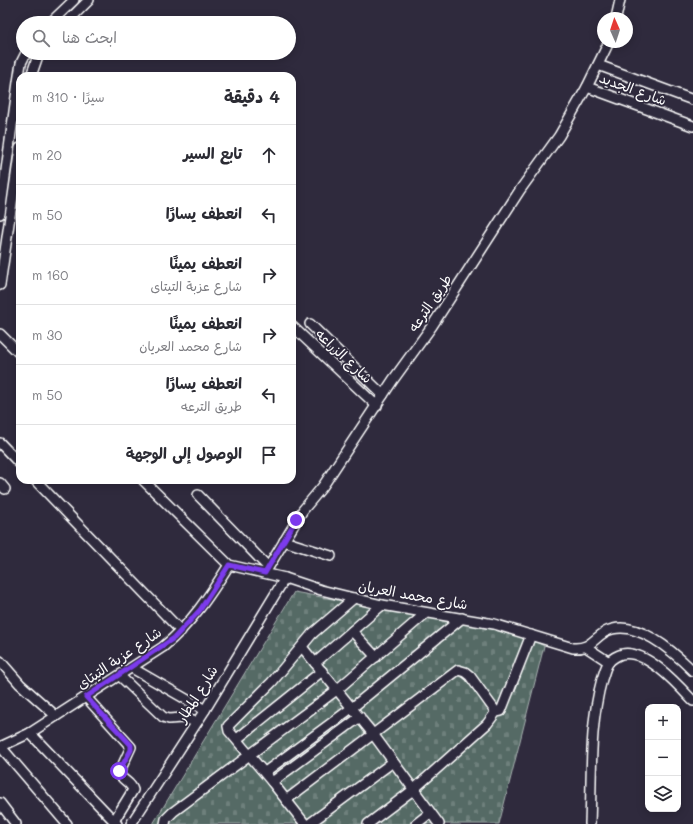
<!DOCTYPE html>
<html lang="ar">
<meta charset="utf-8">
<style>
body{margin:0;font-family:Mali,"Playpen Sans Arabic",sans-serif;background:#f7f7f7;color:#2b2b33;direction:rtl}
.controls{position:absolute;right:12px;bottom:12px;display:grid;overflow:hidden;border-radius:8px;box-shadow:0 2px 10px #0003}
.controls button{width:36px;height:36px;display:grid;place-items:center;padding:0;border:0;border-bottom:1px solid #e1e1e2;background:#fff;color:#2b2b33;font:20px sans-serif}
.compass{position:absolute;left:597px;top:12px;width:36px;height:36px;border-radius:50%;background:#fff;box-shadow:0 2px 10px #0003;rotate:357deg}
.stop{position:absolute;width:12px;height:12px;margin:-9px;border:3px solid #7c3aed;border-radius:50%;background:#fff}
.stop.end{background:#7c3aed;border-color:#fff;box-shadow:0 1px 4px #0008}
.list{margin:0;padding:0;list-style:none}
h2{display:flex;justify-content:space-between;align-items:center;height:52px;margin:0;padding:0 16px;font-size:17px}
h2 small{font-size:13px;font-weight:400;color:#7c7c81}
.list li{display:grid;grid-template-columns:26px 1fr auto;gap:12px;align-items:center;box-sizing:border-box;height:60px;padding:0 16px;border-top:1px solid #e1e1e2}
.list b{display:block;font-size:15px;white-space:nowrap}
.list p{margin:0;font-size:13px;white-space:nowrap;color:#7c7c81}
.list em{font-size:13px;font-style:normal;color:#7c7c81}
.icon{flex:none;width:22px;height:22px;fill:none;stroke:currentColor;stroke-width:2;stroke-linecap:round;stroke-linejoin:round}
.map{position:relative;flex:none;width:693px;height:824px;overflow:hidden;direction:ltr}
.search{position:absolute;background:#fff;box-shadow:0 2px 10px #0003;left:16px;top:16px;width:280px;height:44px;display:flex;align-items:center;gap:10px;box-sizing:border-box;padding:0 14px;border-radius:22px;color:#7c7c81;font-size:15px}
.panel{position:absolute;background:#fff;box-shadow:0 2px 10px #0003;left:16px;top:72px;width:280px;height:412px;border-radius:12px;direction:rtl}
.map>svg:first-child{display:block}
.cemetery{fill:url(#cemetery-stones);stroke:#aab4b2}
.lines{fill:none;stroke-linecap:round;stroke-linejoin:round}
.minor-casing{stroke:#fff;stroke-width:12}
.minor{stroke:#2f2a3d;stroke-width:9}
.route{stroke:#7c3aed;stroke-width:5}
.labels{text-anchor:middle;stroke-width:3.5;stroke-linejoin:round;paint-order:stroke}
.street-label{font-size:14px;fill:#fff;stroke:#2f2a3d}
</style>
<div class="map">
<svg width="693" height="824" viewBox="0 0 693 824">
<defs>
<pattern id="cemetery-stones" width="16" height="16" patternUnits="userSpaceOnUse"><rect width="16" height="16" fill="#546a65"/><path d="M2 7V4a2 2 0 0 1 4 0v3zM10 15v-3a2 2 0 0 1 4 0v3z" fill="#6e807c"/></pattern>
</defs>
<rect width="100%" height="100%" fill="#2f2a3d"/>
<filter id="ink" filterUnits="userSpaceOnUse"><feTurbulence type="fractalNoise" baseFrequency=".025" numOctaves="2"/><feDisplacementMap in="SourceGraphic" scale="8" xChannelSelector="R" yChannelSelector="G"/><feConvolveMatrix kernelMatrix="1 2 1 2 8 2 1 2 1" color-interpolation-filters="sRGB"/></filter>
<g filter="url(#ink)">
<path class="cemetery" d="M294,592L484,627L528,638L544,646L499,824H153Z"/>
<g class="lines">
<defs>
<g id="minor">
<path d="M616,18L620,0"/>
<path d="M50,23L74,0"/>
<path d="M66,23L89,0"/>
<path d="M598,65L693,100"/>
<path d="M31,76L39,53"/>
<path d="M587,87L693,126"/>
<path d="M0,214L18,82L21,63L26,53"/>
<path d="M0,285L20,148"/>
<path d="M310,324L383,395"/>
<path d="M292,326L377,406"/>
<path d="M0,334L20,354"/>
<path d="M0,443L20,464"/>
<path d="M35,480L181,631"/>
<path d="M143,480L229,565L285,578L321,590L382,605L494,624L573,648C590,649 592,640 605,632C634,616 674,652 693,671"/>
<path d="M0,483L5,489"/>
<path d="M198,495L268,567"/>
<path d="M284,541L331,556"/>
<path d="M265,573L303,510L323,486L393,380L432,326L520,190L559,136L587,87L609,42"/>
<path d="M352,631L376,657"/>
<path d="M302,647L373,734L439,824"/>
<path d="M586,647L609,662"/>
<path d="M0,661L20,684L56,716"/>
<path d="M315,663L382,605"/>
<path d="M132,668L205,710"/>
<path d="M120,676L163,717L169,719L182,718L197,722"/>
<path d="M86,697L131,747L119,773C122,781 131,782 133,790L114,821"/>
<path d="M30,733L117,824"/>
<path d="M237,739L322,671"/>
<path d="M0,747L30,733L163,647C191,624 210,595 229,565"/>
<path d="M1,747L67,824"/>
<path d="M265,772L353,707L462,618"/>
<path d="M272,782L360,717"/>
<path d="M286,800L458,670L465,672L470,676L496,712"/>
<path d="M0,803L16,824"/>
<path d="M131,824L205,710L285,578"/>
<path d="M165,824L166,819L173,812L338,689L426,613"/>
<path d="M305,824L272,782L229,731L228,726L272,682L312,634L354,598"/>
<path d="M309,824L393,762"/>
<path d="M368,824L413,790L487,724L496,712L501,711L531,635"/>
<path d="M416,824L430,813"/>
<path d="M590,824C592,776 589,726 602,679C604,674 605,667 609,662C611,659 618,655 622,654C646,649 678,685 693,701"/>
</g>
</defs>
<use href="#minor" class="minor-casing"/>
<use href="#minor" class="minor"/>
</g>
</g>
<g class="lines" filter="url(#ink)">
<path class="route" d="M119,771L131,750V745L86,697L174,638L200,610L229,565L265,573L296,520"/>
</g>
<g class="labels">
<g class="street-label">
<text transform="translate(633 89) rotate(20)" y="5">شارع الجديد</text>
<text transform="translate(430 303) rotate(-56)" y="5">طريق الترعه</text>
<text transform="translate(344 356) rotate(43)" y="5">شارع الزراعه</text>
<text transform="translate(413 595) rotate(10)" y="5">شارع محمد العريان</text>
<text transform="translate(119 658) rotate(-34)" y="5">شارع عزبة التيتاى</text>
<text transform="translate(197 694) rotate(-58)" y="5">شارع المطار</text>
</g>
</g>
</svg>
<div class="controls">
<button>+</button>
<button>−</button>
<button><svg class="icon" aria-label="layers" viewBox="0 0 24 24"><path d="M12 4l9 5-9 5-9-5zM3 14l9 5 9-5"/></svg></button>
</div>
<svg class="compass" viewBox="-18 -18 36 36"><path d="M0-13l5 13h-10z" fill="#e53935"/><path d="M0 13l5-13h-10z" fill="#7c7c81"/></svg>
<div class="stop" style="left:119px;top:771px"></div>
<div class="stop end" style="left:296px;top:520px"></div>
<div class="search"><svg class="icon" aria-label="search" viewBox="0 0 24 24"><circle cx="10" cy="10" r="6"/><path d="M15 15l6 6"/></svg>ابحث هنا</div>
<section class="panel">
<h2>4 دقيقة<small>سيرًا · 310 m</small></h2>
<ul class="list">
<li><svg class="icon" aria-label="ahead" viewBox="0 0 24 24"><path d="M12 20V5M6 11l6-6 6 6"/></svg><div><b>تابع السير</b></div><em>20 m</em></li>
<li><svg class="icon" aria-label="left" viewBox="0 0 24 24"><path d="M17 20v-9H6M10 6l-5 5 5 5"/></svg><div><b>انعطف يسارًا</b></div><em>50 m</em></li>
<li><svg class="icon" aria-label="right" viewBox="0 0 24 24"><path d="M7 20v-9h11M14 6l5 5-5 5"/></svg><div><b>انعطف يمينًا</b><p>شارع عزبة التيتاى</p></div><em>160 m</em></li>
<li><svg class="icon" aria-label="right" viewBox="0 0 24 24"><path d="M7 20v-9h11M14 6l5 5-5 5"/></svg><div><b>انعطف يمينًا</b><p>شارع محمد العريان</p></div><em>30 m</em></li>
<li><svg class="icon" aria-label="left" viewBox="0 0 24 24"><path d="M17 20v-9H6M10 6l-5 5 5 5"/></svg><div><b>انعطف يسارًا</b><p>طريق الترعه</p></div><em>50 m</em></li>
<li><svg class="icon" aria-label="arrive" viewBox="0 0 24 24"><path d="M6 21V4h12l-3 4 3 4H6"/></svg><div><b>الوصول إلى الوجهة</b></div></li>
</ul>
</section>
</div>
